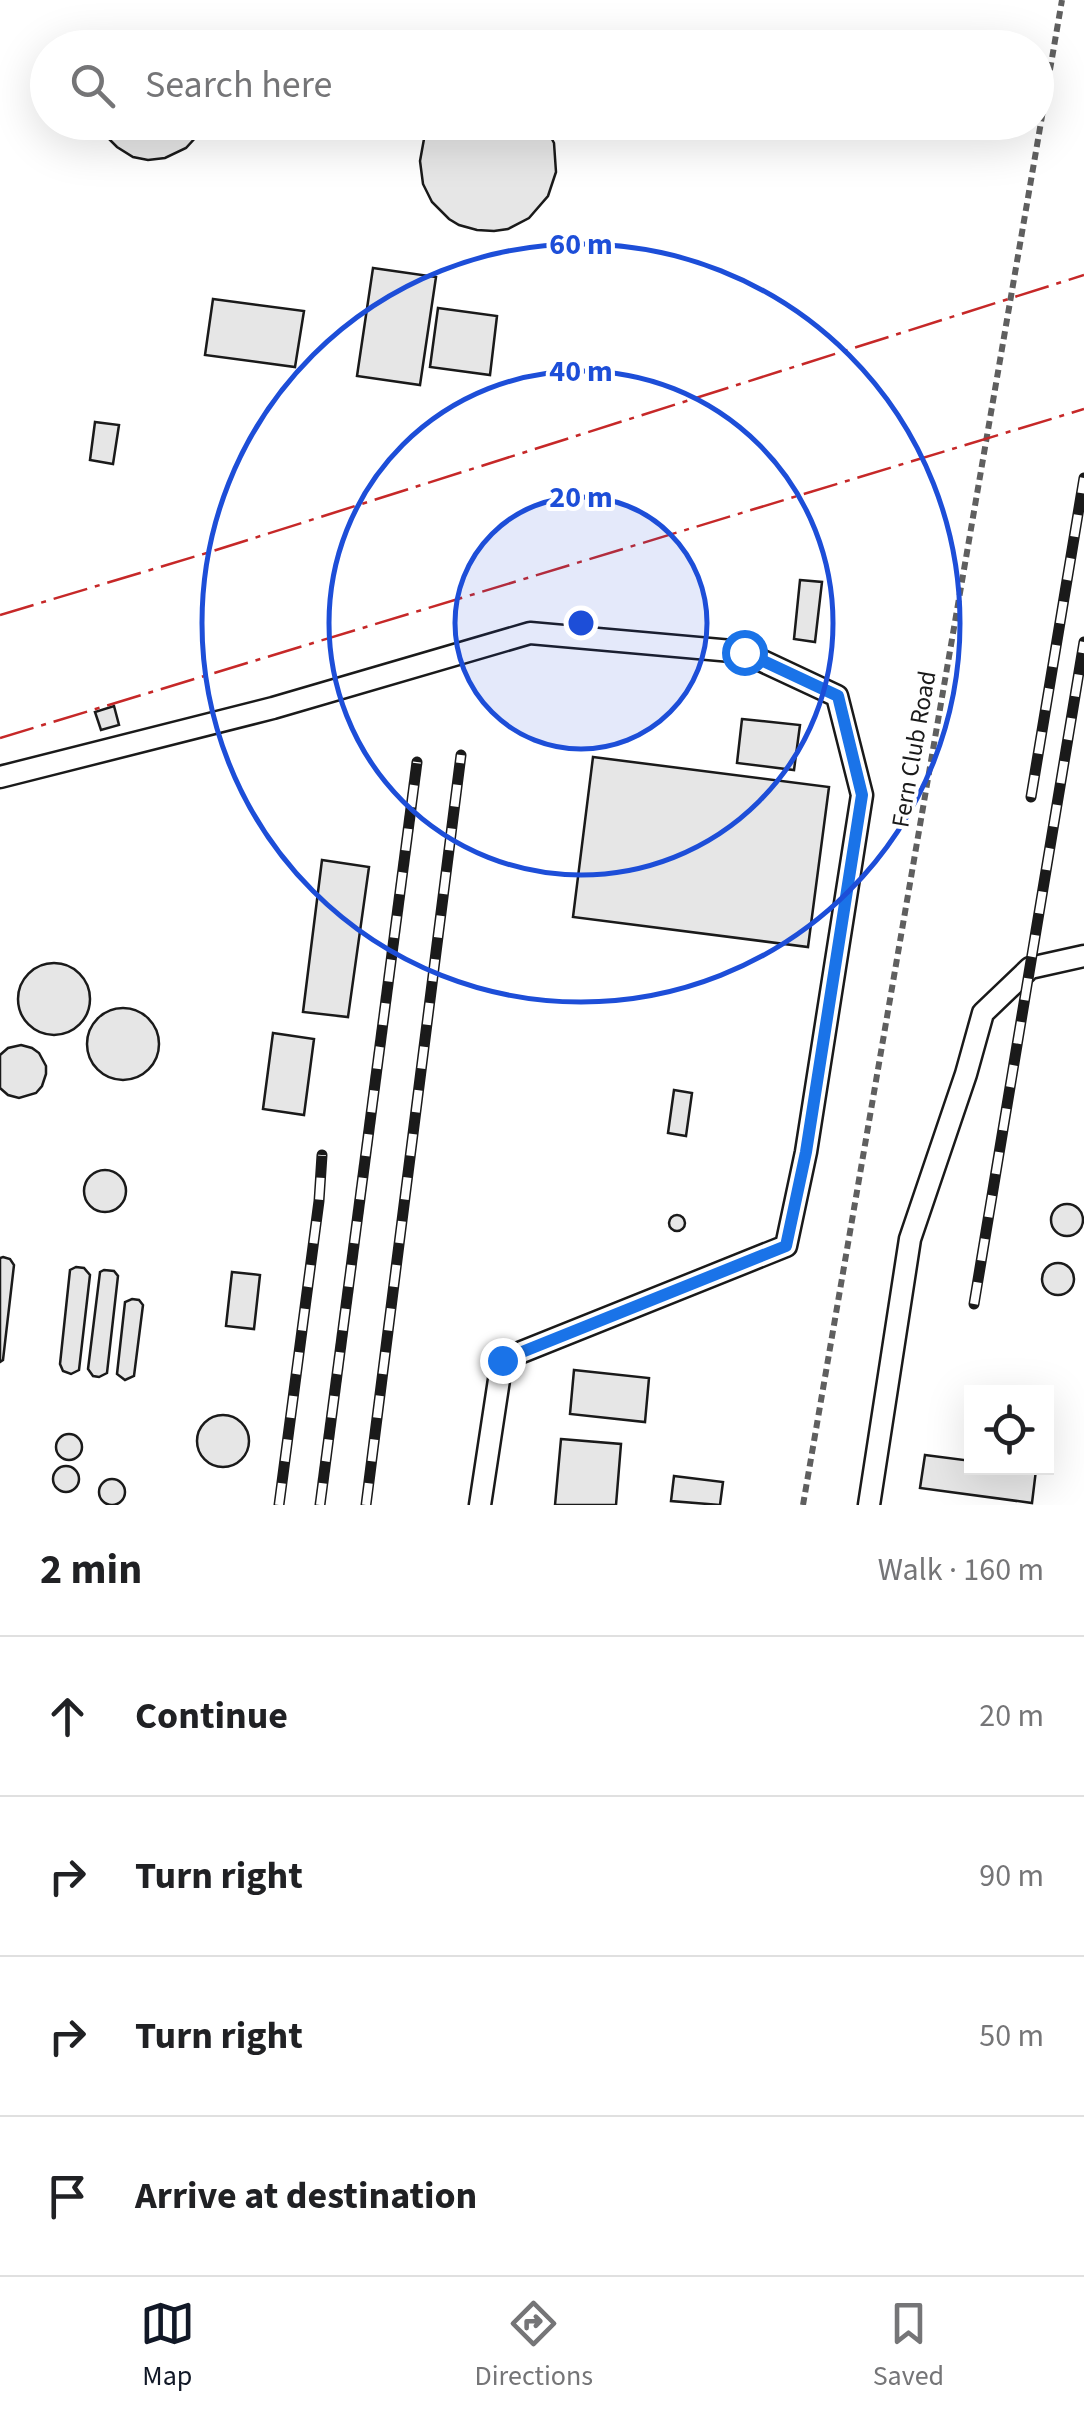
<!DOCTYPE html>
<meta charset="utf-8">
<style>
body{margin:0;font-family:"Source Sans 3",sans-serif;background:#f2f2f2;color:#202124}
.controls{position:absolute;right:30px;bottom:30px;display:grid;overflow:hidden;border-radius:0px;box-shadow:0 10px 40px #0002}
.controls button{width:90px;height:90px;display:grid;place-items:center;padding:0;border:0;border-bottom:2px solid #e0e0e0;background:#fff;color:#202124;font:50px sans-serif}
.stop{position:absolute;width:30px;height:30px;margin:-22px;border:8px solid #1a73e8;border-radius:50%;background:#fff}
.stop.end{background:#1a73e8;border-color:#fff;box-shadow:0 2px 10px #0008}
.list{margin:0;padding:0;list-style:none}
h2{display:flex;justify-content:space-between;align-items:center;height:130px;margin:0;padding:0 40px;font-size:42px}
h2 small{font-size:32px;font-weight:400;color:#757577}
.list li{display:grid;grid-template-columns:65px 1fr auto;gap:30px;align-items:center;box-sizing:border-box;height:160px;padding:0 40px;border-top:2px solid #e0e0e0}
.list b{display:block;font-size:38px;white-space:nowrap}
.list em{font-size:32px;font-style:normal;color:#757577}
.icon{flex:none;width:55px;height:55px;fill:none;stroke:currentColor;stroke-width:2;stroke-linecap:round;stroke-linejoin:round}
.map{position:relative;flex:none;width:1084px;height:1505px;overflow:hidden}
.search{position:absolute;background:#fff;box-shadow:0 10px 40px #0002;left:30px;right:30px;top:30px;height:110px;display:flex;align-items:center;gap:25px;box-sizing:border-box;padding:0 35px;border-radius:55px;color:#757577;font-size:38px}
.sheet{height:770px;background:#fff}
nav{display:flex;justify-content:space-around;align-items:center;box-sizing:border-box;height:140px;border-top:2px solid #e0e0e0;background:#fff;font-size:28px;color:#757577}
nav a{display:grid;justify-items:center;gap:5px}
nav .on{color:#111827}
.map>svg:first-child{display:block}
.building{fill:#e6e6e6;stroke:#1a1a1a;stroke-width:2.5}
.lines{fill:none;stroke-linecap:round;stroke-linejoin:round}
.service-casing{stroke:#1a1a1a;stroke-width:25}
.path{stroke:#5f5f5f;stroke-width:6;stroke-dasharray:8 5;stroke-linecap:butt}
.service{stroke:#fff;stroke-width:20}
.rail-casing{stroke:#1a1a1a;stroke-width:11}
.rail{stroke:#fff;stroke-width:8;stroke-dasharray:22;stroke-linecap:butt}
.power{stroke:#c62828;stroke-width:2.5;stroke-dasharray:35 8 5 8;stroke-linecap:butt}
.route{stroke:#1a73e8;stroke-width:12}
.ring{fill:none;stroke:#1d4ed8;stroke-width:5}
.labels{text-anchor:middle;stroke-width:8;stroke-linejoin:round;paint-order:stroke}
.street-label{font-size:25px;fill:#1a1a1a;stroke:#fff}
.centre{fill:#1d4ed8;stroke:#fff;stroke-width:5}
.ring-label{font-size:30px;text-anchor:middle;font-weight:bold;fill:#1d4ed8;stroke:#fff;stroke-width:8;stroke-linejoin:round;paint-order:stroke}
</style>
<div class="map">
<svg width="1084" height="1505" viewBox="0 0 1084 1505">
<rect width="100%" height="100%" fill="#fff"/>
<g class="building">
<path d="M100,122H204L196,137L186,148L165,158L148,160L133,157L117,147L108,138Z"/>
<path d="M543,122L554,143L556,172L548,196L529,218L508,229L494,231L477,230L459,225L449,219L432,202L423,184L420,161L424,139L433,122Z"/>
<path d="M373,268L436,277L420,385L357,376Z"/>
<path d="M213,299L304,311L295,367L205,355Z"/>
<path d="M438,308L497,316L490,375L430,367Z"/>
<path d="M95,422L119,425L113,464L90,460Z"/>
<path d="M800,580L822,582L815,642L794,639Z"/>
<path d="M114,706L119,725L101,730L95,712Z"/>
<path d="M742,719L800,725L794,770L737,763Z"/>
<path d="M593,757L829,787L808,947L573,917Z"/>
<path d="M322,860L369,867L348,1017L303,1012Z"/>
<circle cx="54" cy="999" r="36"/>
<circle cx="123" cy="1044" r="36"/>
<path d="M273,1033L314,1039L304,1115L263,1109Z"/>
<path d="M21,1045L32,1048L39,1053L46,1066V1074L42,1086L36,1093L19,1098L8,1095L0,1088V1055L8,1048Z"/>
<path d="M674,1090L692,1093L686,1136L668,1133Z"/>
<circle cx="105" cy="1191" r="21"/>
<circle cx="1067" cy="1220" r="16"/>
<circle cx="677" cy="1223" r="8"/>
<path d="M3,1257L10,1259L14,1265L3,1360L0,1362V1258Z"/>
<circle cx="1058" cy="1279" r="16"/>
<path d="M76,1267L84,1268L90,1275L79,1370L71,1374L63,1371L60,1364L70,1270Z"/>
<path d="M104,1270L114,1271L118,1276L107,1373L99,1377L93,1376L88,1369L100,1272Z"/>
<path d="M232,1272L260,1275L254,1329L226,1326Z"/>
<path d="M132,1299L139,1300L143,1305L134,1376L125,1380L117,1374L125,1302Z"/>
<path d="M574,1370L649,1378L645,1422L570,1414Z"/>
<circle cx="223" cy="1441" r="26"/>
<circle cx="69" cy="1447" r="13"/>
<path d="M561,1439L621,1444L616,1505H555Z"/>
<path d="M925,1455L972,1461V1468L1036,1470L1032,1503L920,1488Z"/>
<circle cx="66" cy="1479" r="13"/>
<path d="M674,1476L723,1482L720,1505L671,1501Z"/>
<circle cx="112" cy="1492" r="13"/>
</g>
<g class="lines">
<defs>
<g id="service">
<path d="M0,777L273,708L530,633L743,652L837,696L862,795L806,1152L786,1246L502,1360L480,1505"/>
<path d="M869,1505L910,1239L966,1074L983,1013L1030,968L1084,956"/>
</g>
</defs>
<use href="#service" class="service-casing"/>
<path class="path" d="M803,1505L1062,0"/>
<use href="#service" class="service"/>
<defs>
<g id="rail">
<path d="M1031,797L1084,478"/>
<path d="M974,1304L1084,642"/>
<path d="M279,1505L319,1201L322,1155"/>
<path d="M320,1505L417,762"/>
<path d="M366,1505L461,755"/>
</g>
</defs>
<use href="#rail" class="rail-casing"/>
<use href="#rail" class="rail"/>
<g class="power">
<path d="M0,615L210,552L1084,275"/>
<path d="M0,738L1084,409"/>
</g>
</g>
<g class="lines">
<path class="route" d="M502,1360L786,1246L806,1152L862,795L838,696L744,652"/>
</g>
<circle cx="581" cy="623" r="126" fill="#1d4ed8" fill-opacity=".12"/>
<g class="ring">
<circle cx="581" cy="623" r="126"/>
<circle cx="581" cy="623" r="252"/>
<circle cx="581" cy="623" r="379"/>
</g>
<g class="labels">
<g class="street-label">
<text transform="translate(913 749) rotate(-80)" y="9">Fern Club Road</text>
</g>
</g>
<circle cx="581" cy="623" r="15" class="centre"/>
<g class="ring-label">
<text x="581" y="254">60 m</text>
<text x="581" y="381">40 m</text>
<text x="581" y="507">20 m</text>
</g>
</svg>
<div class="controls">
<button><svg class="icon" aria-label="locate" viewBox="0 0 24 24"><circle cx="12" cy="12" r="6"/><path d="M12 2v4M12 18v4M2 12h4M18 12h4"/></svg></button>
</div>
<div class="stop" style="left:744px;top:652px"></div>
<div class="stop end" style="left:502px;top:1360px"></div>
<div class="search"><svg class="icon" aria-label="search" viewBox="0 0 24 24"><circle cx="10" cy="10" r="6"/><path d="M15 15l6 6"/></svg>Search here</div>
</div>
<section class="sheet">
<h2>2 min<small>Walk · 160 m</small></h2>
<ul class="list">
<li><svg class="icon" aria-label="ahead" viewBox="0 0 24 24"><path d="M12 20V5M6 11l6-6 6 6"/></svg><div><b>Continue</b></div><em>20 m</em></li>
<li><svg class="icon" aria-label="right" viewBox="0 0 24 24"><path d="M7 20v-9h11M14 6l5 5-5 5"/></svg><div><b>Turn right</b></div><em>90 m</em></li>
<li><svg class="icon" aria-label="right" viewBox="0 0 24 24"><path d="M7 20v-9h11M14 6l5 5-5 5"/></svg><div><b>Turn right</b></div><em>50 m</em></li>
<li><svg class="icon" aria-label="arrive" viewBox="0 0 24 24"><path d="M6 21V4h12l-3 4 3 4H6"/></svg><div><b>Arrive at destination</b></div></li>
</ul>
</section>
<nav>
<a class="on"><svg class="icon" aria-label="map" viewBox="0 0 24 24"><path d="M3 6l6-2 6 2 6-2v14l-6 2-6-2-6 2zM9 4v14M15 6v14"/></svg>Map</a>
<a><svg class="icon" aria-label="directions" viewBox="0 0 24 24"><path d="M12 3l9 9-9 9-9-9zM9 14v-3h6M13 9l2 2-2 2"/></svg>Directions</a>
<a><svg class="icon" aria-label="saved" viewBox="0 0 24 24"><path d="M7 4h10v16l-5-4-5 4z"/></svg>Saved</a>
</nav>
